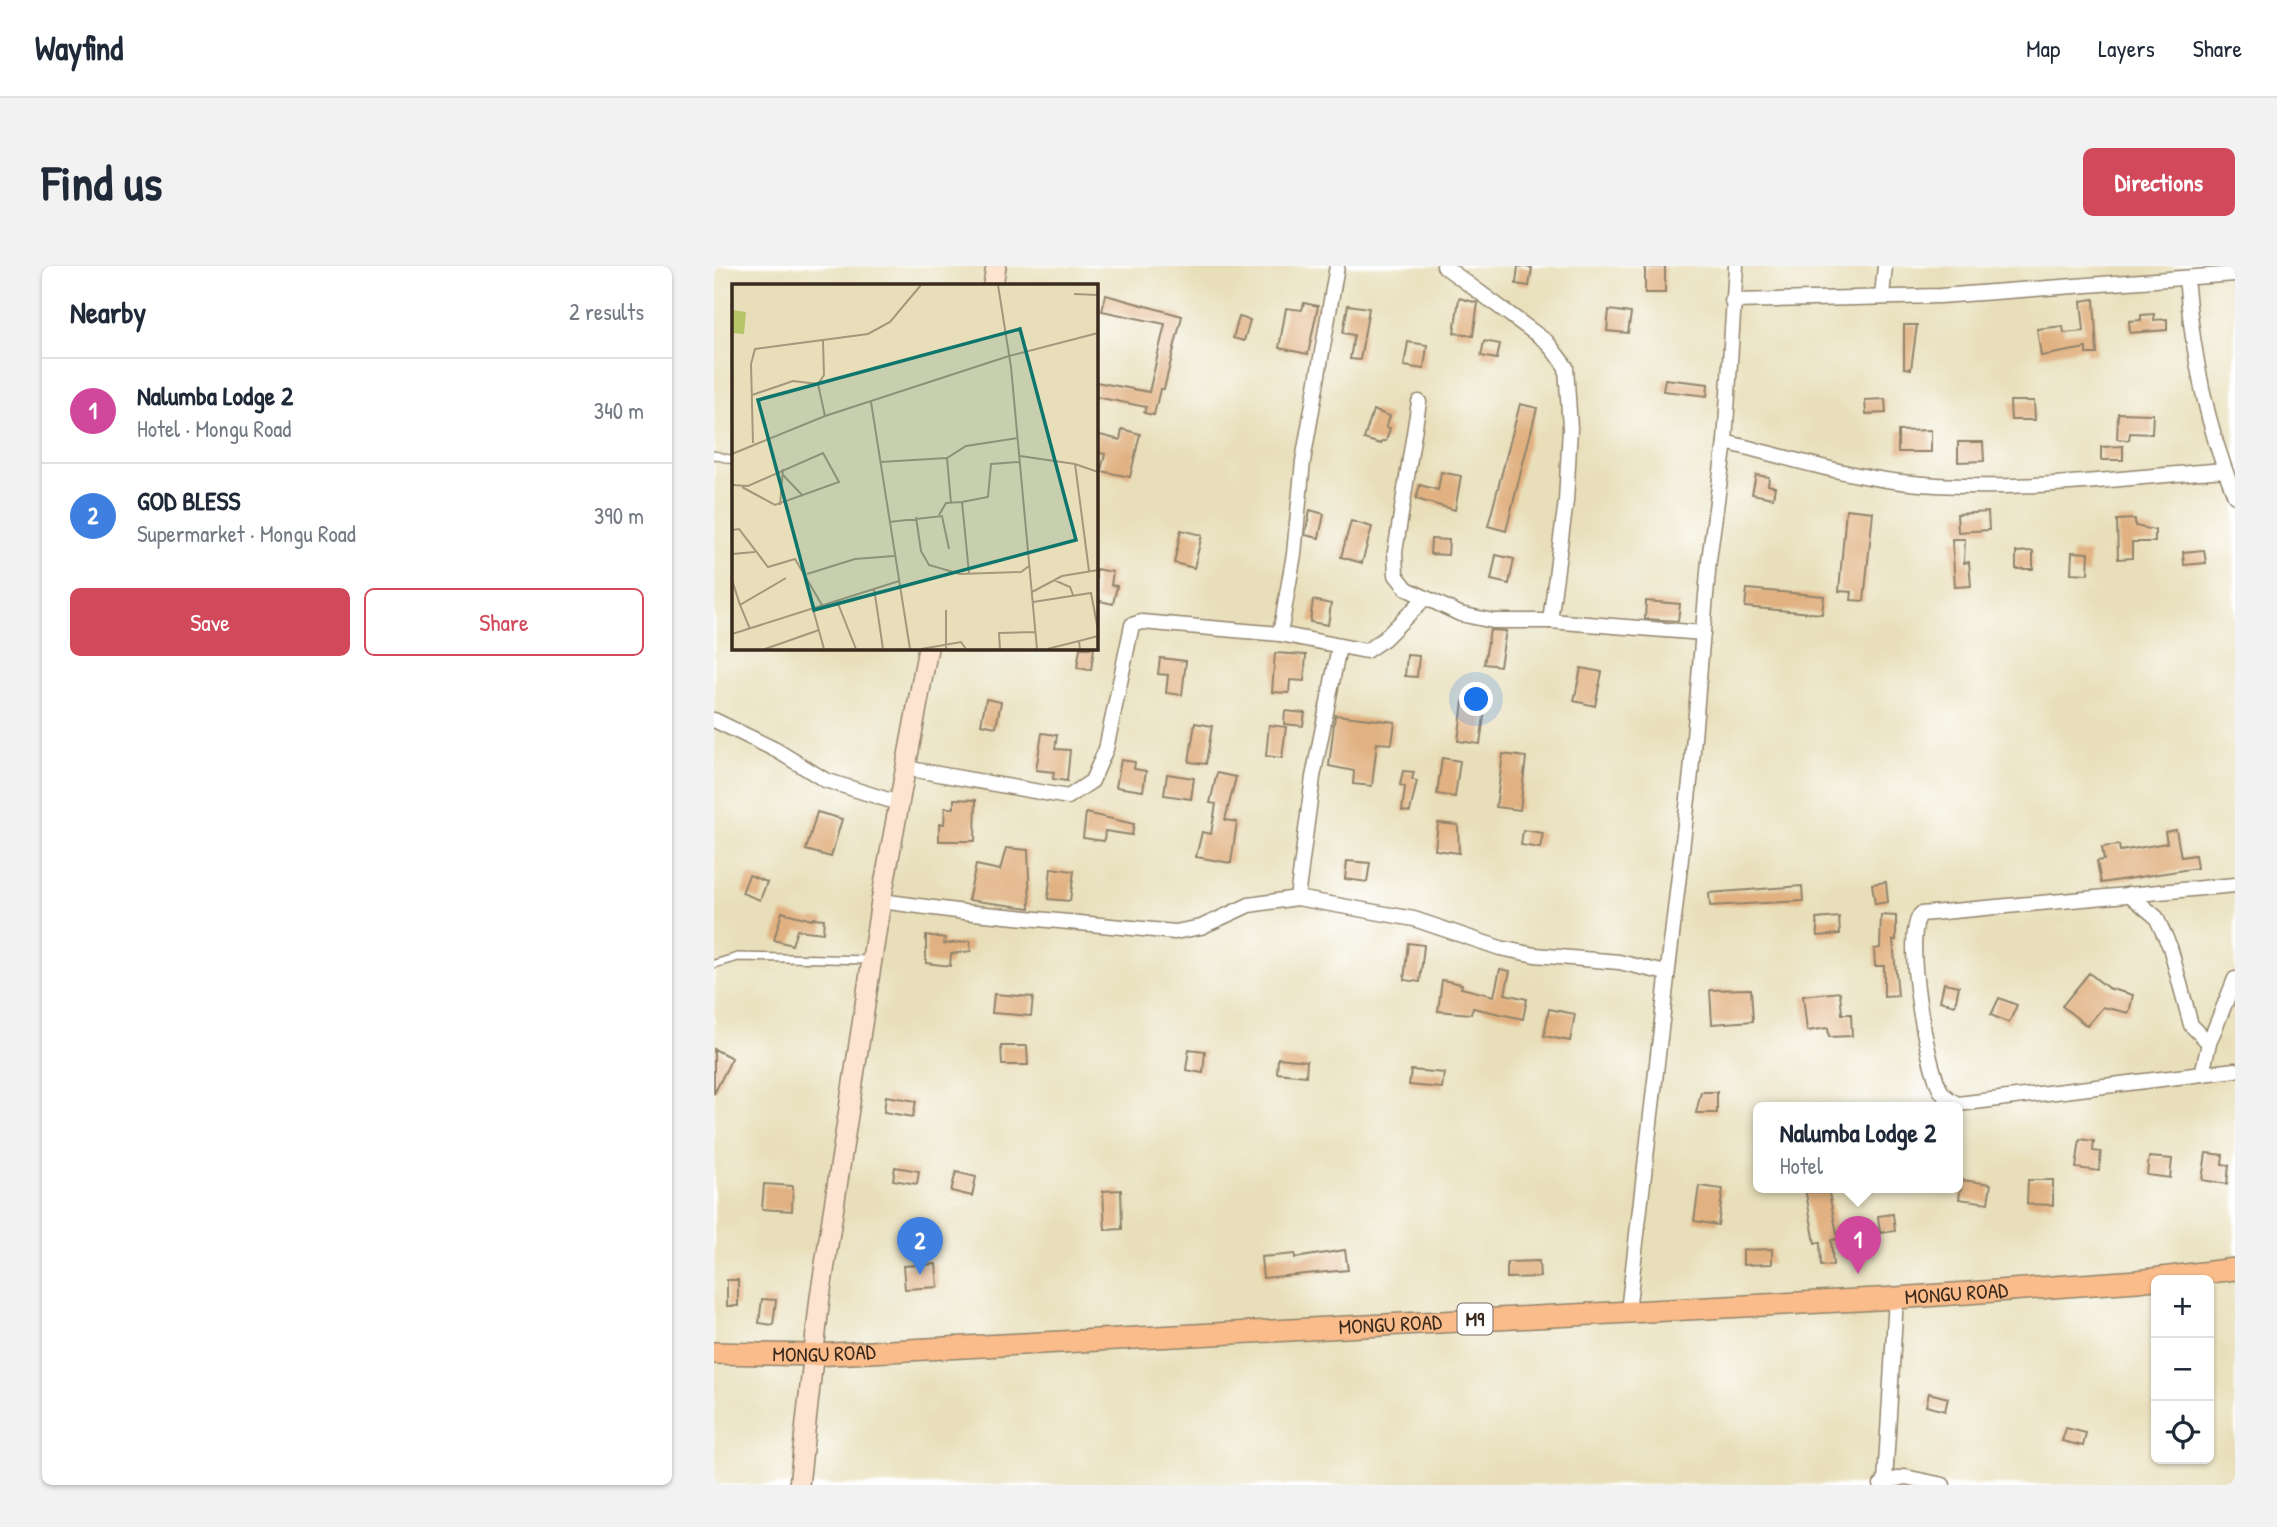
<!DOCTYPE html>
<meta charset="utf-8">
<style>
body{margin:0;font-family:"Patrick Hand",sans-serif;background:#f2f2f3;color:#1f2937}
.controls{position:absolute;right:21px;bottom:21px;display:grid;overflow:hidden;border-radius:10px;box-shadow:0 2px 5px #0004}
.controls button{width:63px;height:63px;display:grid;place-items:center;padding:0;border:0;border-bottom:2px solid #e0e1e3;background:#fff;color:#1f2937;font:35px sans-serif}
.you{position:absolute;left:763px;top:434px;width:24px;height:24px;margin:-18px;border:5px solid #fff;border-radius:50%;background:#1a73e8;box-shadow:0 0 0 10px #1a73e833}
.badge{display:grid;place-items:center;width:46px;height:46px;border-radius:50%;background:#d1495b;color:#fff;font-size:23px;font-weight:700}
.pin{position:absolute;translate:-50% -58px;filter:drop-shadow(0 2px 4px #0008)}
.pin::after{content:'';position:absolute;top:37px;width:24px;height:21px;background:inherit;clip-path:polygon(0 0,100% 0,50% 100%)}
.popup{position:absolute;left:1039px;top:836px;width:210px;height:91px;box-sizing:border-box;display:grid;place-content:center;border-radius:10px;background:#fff;filter:drop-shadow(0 2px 5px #0005);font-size:23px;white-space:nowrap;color:#747a83}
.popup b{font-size:26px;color:#1f2937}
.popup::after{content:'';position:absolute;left:50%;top:100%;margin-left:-14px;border:14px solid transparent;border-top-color:#fff}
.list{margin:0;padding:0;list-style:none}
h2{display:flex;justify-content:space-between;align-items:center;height:91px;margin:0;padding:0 28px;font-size:30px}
h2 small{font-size:23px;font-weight:400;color:#747a83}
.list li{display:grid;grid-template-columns:46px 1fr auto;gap:21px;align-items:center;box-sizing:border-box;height:105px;padding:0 28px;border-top:2px solid #e0e1e3}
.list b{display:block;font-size:26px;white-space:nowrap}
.list p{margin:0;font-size:23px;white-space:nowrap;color:#747a83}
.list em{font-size:23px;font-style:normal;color:#747a83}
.actions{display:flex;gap:14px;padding:21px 28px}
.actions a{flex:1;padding:16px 0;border:2px solid #d1495b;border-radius:10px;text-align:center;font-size:24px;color:#d1495b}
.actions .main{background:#d1495b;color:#fff}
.icon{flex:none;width:38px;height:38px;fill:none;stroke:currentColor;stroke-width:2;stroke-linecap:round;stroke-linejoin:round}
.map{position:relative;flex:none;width:1521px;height:1219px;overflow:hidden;border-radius:10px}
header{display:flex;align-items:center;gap:42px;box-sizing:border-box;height:98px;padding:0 35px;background:#fff;border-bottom:2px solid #e0e1e3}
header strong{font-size:33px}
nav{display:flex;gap:38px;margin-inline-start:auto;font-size:24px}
.intro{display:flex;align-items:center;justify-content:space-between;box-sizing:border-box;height:168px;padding:0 42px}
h1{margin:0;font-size:49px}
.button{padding:18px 32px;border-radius:10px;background:#d1495b;color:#fff;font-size:24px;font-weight:700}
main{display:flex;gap:42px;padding:0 42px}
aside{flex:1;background:#fff;border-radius:10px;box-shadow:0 2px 5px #0004}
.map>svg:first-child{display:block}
.building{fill:#e1b181}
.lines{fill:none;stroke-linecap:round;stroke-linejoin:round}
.lane-casing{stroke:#92846c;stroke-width:10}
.street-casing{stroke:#92846c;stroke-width:17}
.secondary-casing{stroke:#92846c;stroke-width:22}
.primary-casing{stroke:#92846c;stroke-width:24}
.lane{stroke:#fff;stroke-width:7}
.street{stroke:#fff;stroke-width:14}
.secondary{stroke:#fde4d0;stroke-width:19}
.primary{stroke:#f9bc8a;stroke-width:21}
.labels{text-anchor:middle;stroke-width:7;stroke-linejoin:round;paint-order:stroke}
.shield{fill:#fff;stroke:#766a62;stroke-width:2}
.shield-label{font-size:19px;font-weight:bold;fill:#3b2a1e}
.street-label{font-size:21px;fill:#3b2a1e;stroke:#fff}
.inset-road{fill:none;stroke:#a3977c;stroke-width:2}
.view{fill:#0f766e;fill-opacity:0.15;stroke:#0f766e;stroke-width:3.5}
.inset-edge{fill:none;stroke:#3b2a1e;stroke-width:3.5}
</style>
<header>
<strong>Wayfind</strong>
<nav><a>Map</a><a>Layers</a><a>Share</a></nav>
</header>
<div class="intro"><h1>Find us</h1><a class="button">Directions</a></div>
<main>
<aside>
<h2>Nearby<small>2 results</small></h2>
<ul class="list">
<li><span class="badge" style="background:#d1479c">1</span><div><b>Nalumba Lodge 2</b><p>Hotel · Mongu Road</p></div><em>340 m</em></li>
<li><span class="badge" style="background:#3f7fe0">2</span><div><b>GOD BLESS</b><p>Supermarket · Mongu Road</p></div><em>390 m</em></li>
</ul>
<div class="actions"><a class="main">Save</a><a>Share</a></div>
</aside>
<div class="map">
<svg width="1521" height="1219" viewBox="0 0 1521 1219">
<rect width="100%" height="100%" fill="#fff"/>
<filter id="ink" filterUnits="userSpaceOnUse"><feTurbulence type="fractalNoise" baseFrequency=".0143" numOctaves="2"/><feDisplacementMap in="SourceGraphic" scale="14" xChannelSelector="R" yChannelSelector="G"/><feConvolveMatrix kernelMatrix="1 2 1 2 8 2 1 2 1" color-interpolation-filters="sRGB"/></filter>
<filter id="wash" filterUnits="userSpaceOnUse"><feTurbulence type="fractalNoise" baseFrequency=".00686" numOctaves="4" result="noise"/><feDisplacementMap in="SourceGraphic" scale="28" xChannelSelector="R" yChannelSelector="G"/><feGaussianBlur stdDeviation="1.57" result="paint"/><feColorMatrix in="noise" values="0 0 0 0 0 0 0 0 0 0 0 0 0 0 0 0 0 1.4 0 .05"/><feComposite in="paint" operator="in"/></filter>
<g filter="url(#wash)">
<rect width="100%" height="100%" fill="#e8dfba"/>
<g id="blocks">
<g class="building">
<path d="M804,0L818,2L815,20L802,18Z"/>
<rect x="931" y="1" width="20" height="26"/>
<path d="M392,29L468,50L450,123H446L440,149L430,147L432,141L382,131V116L435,126L451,58L388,45Z"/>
<path d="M745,32L764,37L759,70L740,67Z"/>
<path d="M1380,33L1383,88H1372V82L1327,90L1323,63L1349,60L1350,67L1370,65L1367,35Z"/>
<path d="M590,37L604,40L594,88L565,82L572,42L588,44Z"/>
<path d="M634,39L655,42L646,94L636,93L640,69L629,67Z"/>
<path d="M895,44L917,47L914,67L893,65Z"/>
<path d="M1440,48V54L1453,53V64L1416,67L1415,55L1427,54V49Z"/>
<path d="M525,51L536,54L530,75L519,72Z"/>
<path d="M1190,59H1203L1197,103L1190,102Z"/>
<path d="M770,75L786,78L783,93L767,90Z"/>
<path d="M694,76L713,79L710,103L690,100Z"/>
<path d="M951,113L994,118L993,130L949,125Z"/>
<path d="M1171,133L1172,147L1152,148L1151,134Z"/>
<path d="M1296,135H1320L1321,154H1297Z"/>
<path d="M806,138L823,142L792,265L774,260Z"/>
<path d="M659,144L676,150L672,161L676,162L672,175H668L667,178L650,173Z"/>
<path d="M1404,147L1439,148L1438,168L1416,167L1415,174L1403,173Z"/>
<path d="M408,163L426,168L416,211L387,205L391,188L382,186V168L406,174Z"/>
<path d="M1217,164V186H1184V165Z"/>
<path d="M1244,176H1269L1270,195L1244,196Z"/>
<path d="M1409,180V194H1387V181Z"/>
<path d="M727,206L747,210L741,244L702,233L706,219L724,224Z"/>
<path d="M1042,209L1055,211L1054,219L1061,221L1059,232L1038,228Z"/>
<path d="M1132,243L1159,246L1150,335L1137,334L1138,326L1125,325Z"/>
<path d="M596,244L610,248L605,272L591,269Z"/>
<path d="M1274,246L1275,264L1244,266L1243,248Z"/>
<path d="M1421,253V260L1441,264V276H1418V292L1404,293L1403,254Z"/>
<path d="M637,255L658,261L648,297L627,291Z"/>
<path d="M467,264L488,269L480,302L460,297Z"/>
<path d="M717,273L735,274L734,289L716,288Z"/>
<path d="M1238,273H1251L1250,297L1255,296L1257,320L1241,321Z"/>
<path d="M1490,284L1492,297L1470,299L1469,286Z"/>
<path d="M1319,285V303H1302V286Z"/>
<path d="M1358,286L1375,287L1374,308L1357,307Z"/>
<path d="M782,289L800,293L795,318L777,314Z"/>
<path d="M382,303L399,306L397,319L403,320L399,338L382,334Z"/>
<path d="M1033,323L1110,330L1108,348L1031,341Z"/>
<path d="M599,334L617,338L614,359L596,356Z"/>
<path d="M932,335L966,338L964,355L931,353Z"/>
<path d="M776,364L792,365L786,400L770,398Z"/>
<path d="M366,382H380L377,404L363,402Z"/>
<path d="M561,387L592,389L590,415L576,414L575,427L558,426Z"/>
<path d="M693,389L705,390L703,411L691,410Z"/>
<path d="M446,392L472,395L468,429L452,427L454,409L444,408Z"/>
<path d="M867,402L888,406L881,440L860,435Z"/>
<path d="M755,426L772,436L766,478L744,475L749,436Z"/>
<path d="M272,433L287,436L282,461L267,458Z"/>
<path d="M571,445L591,447L589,460L570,458Z"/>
<path d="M621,449L681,456L678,478L663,477L658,520L639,518L640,505L615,500Z"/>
<path d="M481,457L498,460L492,498L475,496Z"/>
<path d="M555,459L572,461L568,492L552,490Z"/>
<path d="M328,467L343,469L341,483L356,484L353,515L339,513L340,506L322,504Z"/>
<path d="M789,488L812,491L806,544L782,541Z"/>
<path d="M728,492L746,495L741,531L723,528Z"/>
<path d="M407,494L421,496L420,503L432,505L429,525L402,521Z"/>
<path d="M689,505L700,506L698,514L703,515L696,546L688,545L691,521L686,519Z"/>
<path d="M503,507L522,511L511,554L523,556L517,597L482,591L488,566L497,568L502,538L496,537Z"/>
<path d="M453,508L480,512L477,533L450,529Z"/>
<path d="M240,533L262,534L261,575H225V558H230L231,542H240Z"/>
<path d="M103,546L128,553L117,591L92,584Z"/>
<path d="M372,547L420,558L418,569L391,565L390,575L369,572Z"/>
<path d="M724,557L744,559L745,587L721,584Z"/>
<path d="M809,564L829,567L826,582L807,579Z"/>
<path d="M1462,564L1467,591L1481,589L1483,602L1387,617L1383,595L1390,594L1388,581L1405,579L1406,585L1453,577L1451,566Z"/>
<path d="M292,582L314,584L316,642L254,634L262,599L286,604Z"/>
<path d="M633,595L656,597L653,616L631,613Z"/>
<path d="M337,602L360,605L356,635L334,633Z"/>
<path d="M35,609L53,616L46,634L28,627Z"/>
<path d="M1172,616L1174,636L1161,638L1158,618Z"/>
<path d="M1088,620L1089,635L996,640L995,627Z"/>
<path d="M68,646L98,654L99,652L110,653L109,667L83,664L78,679L60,674Z"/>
<path d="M1167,649L1182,650V674H1179L1184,730L1170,731V700H1161L1160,683L1166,682Z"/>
<path d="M1125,651L1126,668L1104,670L1102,653Z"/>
<path d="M212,669L231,672L230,678L256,675L257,685L237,688L236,700L212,697Z"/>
<path d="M694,677L710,679L706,716L690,714Z"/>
<path d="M786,703L796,705L791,728L813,733L809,753L759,742L757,748L724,745L728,714L748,718L747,722L780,730Z"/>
<path d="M1375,707L1394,722L1419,729L1415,747L1389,741L1373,760L1348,740Z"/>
<path d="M1230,717L1245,720L1241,739L1226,735Z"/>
<path d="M1037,723L1039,755L998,758L996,724Z"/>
<path d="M1126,726L1128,748H1137L1138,770L1115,771L1114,762L1093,765L1089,730Z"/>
<path d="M280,728L319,731L317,750L278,747Z"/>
<path d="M1285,732L1303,739L1295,757L1277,749Z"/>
<path d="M835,743L861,748L856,775L830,770Z"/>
<path d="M287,780H313L314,799H288Z"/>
<path d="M0,783L18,792L0,828Z"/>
<path d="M475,783L491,785L489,807L472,804Z"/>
<path d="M564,792L593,795L592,810L563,807Z"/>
<path d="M697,804L730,807L728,822L695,819Z"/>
<path d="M987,826H1003V847H982Z"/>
<path d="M172,830L202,835L199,851L170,846Z"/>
<path d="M1366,873L1380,875L1379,885L1387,886L1385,905L1362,902Z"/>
<path d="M1492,887L1509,889L1508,898L1515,899L1513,918L1488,914Z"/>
<path d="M1435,891L1458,893L1456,912L1433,909Z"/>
<path d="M181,901L205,905L203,918L179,914Z"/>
<path d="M242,906L262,911L258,930L237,925Z"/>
<path d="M1248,914L1277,918L1274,937L1245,933Z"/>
<path d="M1314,914H1339V939L1313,938Z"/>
<path d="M50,918L79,920L78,945L48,943Z"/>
<path d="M985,920L1009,923L1004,959L980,955Z"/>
<path d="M1091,922H1114L1124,973L1117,974L1119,999L1107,1000L1106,976L1101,977Z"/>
<path d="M407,924L408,963L391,964L389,925Z"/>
<path d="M1179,948L1181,965L1166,967L1164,950Z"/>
<path d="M1058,983V998L1029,999V984Z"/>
<path d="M631,984L634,1004L549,1012L547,991L581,988V992Z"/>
<path d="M825,995L826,1011L793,1012V996Z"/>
<path d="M222,998L224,1021L191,1023L189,1000Z"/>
<rect x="13" y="1014" width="11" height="26"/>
<path d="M48,1033L62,1034L59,1059L45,1057Z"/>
<path d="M1215,1127L1234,1132L1231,1145L1212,1140Z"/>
<path d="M1352,1162L1372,1167L1369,1180L1348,1175Z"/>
</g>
</g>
</g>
<g filter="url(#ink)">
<use href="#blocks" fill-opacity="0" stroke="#92846c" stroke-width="2"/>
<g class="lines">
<defs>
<g id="lane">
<path d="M0,189L19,194"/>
<path d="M0,698L24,691L155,694"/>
</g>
<g id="street">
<path d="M623,0L589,195L580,288L566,368L652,385L670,373L710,333"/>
<path d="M730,0L833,76L852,101L856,162L852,235L836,355"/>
<path d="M1472,12C1479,89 1492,159 1521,230"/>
<path d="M1168,30L1171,0"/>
<path d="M1018,35L1226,30L1521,8"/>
<path d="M705,136L681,286L682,309L693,323L746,348L779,355H836L989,367"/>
<path d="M1011,176C1068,190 1128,209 1187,216C1293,228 1404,212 1511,204"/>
<path d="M0,454L62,484L111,514L184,537"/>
<path d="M191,502L354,531L378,515L392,483L418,359L428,356L566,368"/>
<path d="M1521,619L1207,648C1188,668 1213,800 1227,825C1231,831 1237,835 1244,838L1521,804"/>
<path d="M1415,628L1442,651L1456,681L1477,759L1495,777"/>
<path d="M583,632L599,511L625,381"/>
<path d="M167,635L250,646L461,666L487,661L535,639L583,632L700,653L786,682L821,689L905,696L952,707"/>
<path d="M1488,808L1495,777L1521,713"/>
<path d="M914,1045L977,507L995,294L1011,176L1022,0"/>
<path d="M1171,1216L1191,1211L1229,1219"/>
<path d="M1167,1219L1171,1216L1182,1032"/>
</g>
<g id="secondary">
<path d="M279,19L282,0"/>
<path d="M85,1219L106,1031L167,635L214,382"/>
</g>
<g id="primary">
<path id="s1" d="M0,1087L100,1089L1182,1032L1423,1015L1521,1003"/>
</g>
</defs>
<use href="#lane" class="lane-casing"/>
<use href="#street" class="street-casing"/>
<use href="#secondary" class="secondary-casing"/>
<use href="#primary" class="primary-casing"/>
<use href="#lane" class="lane"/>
<use href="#street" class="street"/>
<use href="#secondary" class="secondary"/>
<use href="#primary" class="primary"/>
</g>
</g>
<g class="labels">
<rect class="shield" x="743.5" y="1037.5" width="35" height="31" rx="5"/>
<g class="shield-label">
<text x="761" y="1060">M9</text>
</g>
<g class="street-label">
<text dy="7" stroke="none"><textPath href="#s1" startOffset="1244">MONGU ROAD</textPath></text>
<text dy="7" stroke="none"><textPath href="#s1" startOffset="677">MONGU ROAD</textPath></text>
<text dy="7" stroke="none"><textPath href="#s1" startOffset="110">MONGU ROAD</textPath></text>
</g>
</g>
<g transform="translate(18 18)">
<rect width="366" height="366" fill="#e8dfba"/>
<path d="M0,26L14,28L12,50L0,49Z" fill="#b5c568"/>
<path class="inset-road" d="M266,1L279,83L305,365M342,10L366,11M91,57L92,91L86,100L93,132M20,111L61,97L86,100M139,118L178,365M21,159L19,80L23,65L136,50L158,38L189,1M0,170L93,132L277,72L366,49M288,172L343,180L366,188M215,174L219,219M148,178L215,174L234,162L286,154M343,180L357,287M51,191L71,212M0,201L16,202L91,169L107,198L43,221L10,203M230,218L256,213L259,180L287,178M48,221L51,185M207,231L214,219L230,218L237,289M184,233L189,267L197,281L228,290L289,288L297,282M157,238L210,232L217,265M0,246L7,245L36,283L63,275L90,321M0,270L23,268M75,290L123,275L162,272M0,296L8,321M322,296L338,303L341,311M142,304L151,365M300,308L330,292L366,286M105,317L124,365M301,318L359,309L366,346M81,325L92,365M214,326V365M18,345L8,321L54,294M0,350L167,297M33,365L87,346M189,365L229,358L234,365M268,365L267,349L303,348M315,365L347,357M348,365L347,357L366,352"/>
<path class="view" d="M288,45L344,256L82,326L26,116Z"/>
<rect width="366" height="366" class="inset-edge"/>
</g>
</svg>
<div class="controls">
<button>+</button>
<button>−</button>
<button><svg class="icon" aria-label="locate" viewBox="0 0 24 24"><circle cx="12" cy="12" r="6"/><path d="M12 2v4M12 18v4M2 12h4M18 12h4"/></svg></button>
</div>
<div class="you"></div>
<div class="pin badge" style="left:1144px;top:1008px;background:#d1479c">1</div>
<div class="popup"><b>Nalumba Lodge 2</b>Hotel</div>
<div class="pin badge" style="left:206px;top:1009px;background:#3f7fe0">2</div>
</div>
</main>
